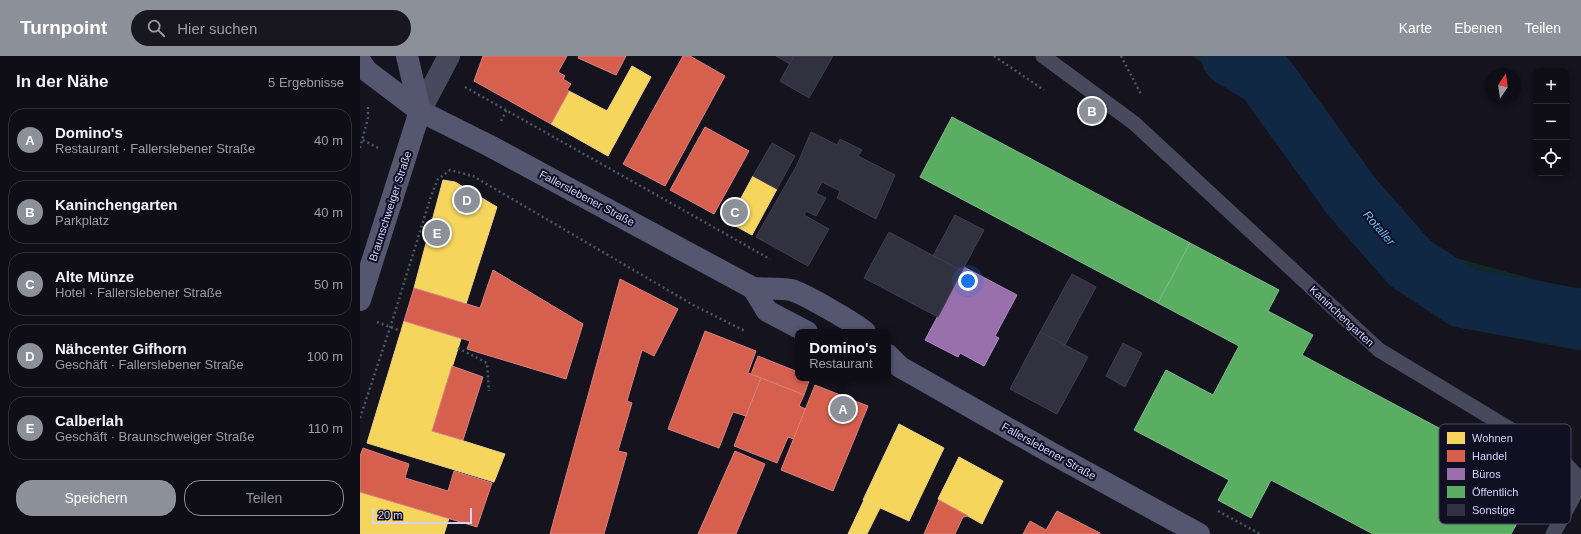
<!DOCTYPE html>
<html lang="de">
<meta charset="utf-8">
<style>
body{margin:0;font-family:Arial,sans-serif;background:#18171f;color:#f1f3f6}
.controls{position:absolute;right:12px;top:12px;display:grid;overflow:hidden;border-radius:8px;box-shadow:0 2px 6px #0003}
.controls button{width:36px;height:36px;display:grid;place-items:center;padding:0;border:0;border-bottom:1px solid #2f2e35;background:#0f0e16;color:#f1f3f6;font:20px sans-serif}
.compass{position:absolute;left:1125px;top:12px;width:36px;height:36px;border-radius:50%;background:#0f0e16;box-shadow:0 2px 6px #0003;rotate:13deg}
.scale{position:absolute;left:12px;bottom:10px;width:100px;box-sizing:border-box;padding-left:4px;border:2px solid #d5d2fc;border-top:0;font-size:11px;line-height:14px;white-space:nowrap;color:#d5d2fc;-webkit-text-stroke:3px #110f22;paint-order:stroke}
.you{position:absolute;left:608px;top:225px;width:14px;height:14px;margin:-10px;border:3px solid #fff;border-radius:50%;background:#1a73e8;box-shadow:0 0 0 6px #1a73e833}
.badge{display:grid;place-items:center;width:26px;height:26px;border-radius:50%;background:#8c9099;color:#fff;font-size:13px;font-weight:700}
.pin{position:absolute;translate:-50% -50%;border:2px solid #fff;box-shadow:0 1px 4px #0006}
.popup{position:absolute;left:435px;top:273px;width:96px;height:52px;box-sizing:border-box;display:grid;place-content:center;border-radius:8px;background:#0f0e16;filter:drop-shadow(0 1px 3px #0005);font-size:13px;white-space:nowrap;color:#9b9ca1}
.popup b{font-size:15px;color:#f1f3f6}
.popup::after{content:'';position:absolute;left:50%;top:100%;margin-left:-8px;border:8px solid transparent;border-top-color:#0f0e16}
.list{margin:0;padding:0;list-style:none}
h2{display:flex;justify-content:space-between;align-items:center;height:52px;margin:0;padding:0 16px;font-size:17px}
h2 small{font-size:13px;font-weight:400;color:#9b9ca1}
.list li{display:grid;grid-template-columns:26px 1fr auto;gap:12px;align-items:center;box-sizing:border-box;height:64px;margin:0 8px 8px;padding:0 8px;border:1px solid #2f2e35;border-radius:16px}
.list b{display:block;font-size:15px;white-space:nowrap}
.list p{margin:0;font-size:13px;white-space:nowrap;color:#9b9ca1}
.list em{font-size:13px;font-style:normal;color:#9b9ca1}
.actions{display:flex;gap:8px;padding:12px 16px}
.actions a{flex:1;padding:9px 0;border:1px solid #8c9099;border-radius:16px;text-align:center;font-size:14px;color:#8c9099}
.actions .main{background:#8c9099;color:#fff}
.icon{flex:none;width:22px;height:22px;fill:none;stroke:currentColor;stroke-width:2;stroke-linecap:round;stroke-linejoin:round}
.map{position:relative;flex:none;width:1221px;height:478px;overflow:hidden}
header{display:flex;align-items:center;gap:24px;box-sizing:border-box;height:56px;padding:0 20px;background:#8c9099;color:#fff}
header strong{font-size:19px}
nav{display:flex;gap:22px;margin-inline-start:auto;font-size:14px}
.search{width:280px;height:36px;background:#18171f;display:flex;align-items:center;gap:10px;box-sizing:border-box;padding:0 14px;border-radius:22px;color:#9b9ca1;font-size:15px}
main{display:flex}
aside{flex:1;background:#0f0e16}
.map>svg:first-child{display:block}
.green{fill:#122928}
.homes{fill:#f6d55c;stroke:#ecd48c}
.shops{fill:#d6604d;stroke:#d68282}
.offices{fill:#9970ab;stroke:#ab8dc3}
.public{fill:#5aae61;stroke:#7fb990}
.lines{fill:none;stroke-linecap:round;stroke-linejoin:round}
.river{stroke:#112844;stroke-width:60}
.building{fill:#323140;stroke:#403e51}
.path{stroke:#4a5965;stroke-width:2.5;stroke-dasharray:2 3;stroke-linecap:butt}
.lane{stroke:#49495e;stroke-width:15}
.street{stroke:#49495e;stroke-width:22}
.secondary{stroke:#555670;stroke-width:22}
.labels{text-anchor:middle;stroke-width:4;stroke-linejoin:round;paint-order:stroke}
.street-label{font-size:11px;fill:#d5d2fc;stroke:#110f22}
.water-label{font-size:12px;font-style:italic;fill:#67bcf6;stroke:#110f22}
.key{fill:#110f22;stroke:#4c4a63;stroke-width:1}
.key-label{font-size:11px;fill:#d5d2fc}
</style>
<header>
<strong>Turnpoint</strong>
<div class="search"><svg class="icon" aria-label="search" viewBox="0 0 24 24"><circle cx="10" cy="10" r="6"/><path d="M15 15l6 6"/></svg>Hier suchen</div>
<nav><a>Karte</a><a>Ebenen</a><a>Teilen</a></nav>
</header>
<main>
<aside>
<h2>In der Nähe<small>5 Ergebnisse</small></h2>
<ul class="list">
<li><span class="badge">A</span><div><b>Domino's</b><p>Restaurant · Fallerslebener Straße</p></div><em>40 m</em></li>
<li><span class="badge">B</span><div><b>Kaninchengarten</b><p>Parkplatz</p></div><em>40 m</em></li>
<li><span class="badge">C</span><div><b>Alte Münze</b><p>Hotel · Fallerslebener Straße</p></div><em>50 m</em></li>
<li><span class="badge">D</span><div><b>Nähcenter Gifhorn</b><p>Geschäft · Fallerslebener Straße</p></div><em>100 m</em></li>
<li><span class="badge">E</span><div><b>Calberlah</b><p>Geschäft · Braunschweiger Straße</p></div><em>110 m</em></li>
</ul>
<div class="actions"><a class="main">Speichern</a><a>Teilen</a></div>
</aside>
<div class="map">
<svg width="1221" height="478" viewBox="0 0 1221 478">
<rect width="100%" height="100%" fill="#14131e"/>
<path class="green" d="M832,0H899L942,32L1041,164L1085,199L1221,236V295L1105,272L1020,213L956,133L879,29Z"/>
<g class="homes">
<path d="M272,10L291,21L248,100L191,68L209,35L247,55Z"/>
<path d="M393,120L417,133L392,179L368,166Z"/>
<path d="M83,124L95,126L137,151L106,248L54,232Z"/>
<path d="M44,265L101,283L72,375L145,398L134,426L7,387Z"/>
<path d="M539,368L584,392L549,465L503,444Z"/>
<path d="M599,401L643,425L622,468L578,443Z"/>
<path d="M0,436L89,462L84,478H0Z"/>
<path d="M504,444L520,452L507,478H488Z"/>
</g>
<g class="shops">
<path d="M123,0H207L198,16L205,20L203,23L211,28L207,34L209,35L191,68L114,25Z"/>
<path d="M219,0H266L256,19L218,2Z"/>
<path d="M323,0H330L365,20L305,130L263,108Z"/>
<path d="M345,71L389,95L354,158L310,134Z"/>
<path d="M133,214L223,268L206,323L107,293L110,285L44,265L54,232L120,252Z"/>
<path d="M260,223L318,253L294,300L282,294L267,345L272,347L258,395L267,397L244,478H190Z"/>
<path d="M345,275L396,295L388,317L401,322L386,360L373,356L359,392L308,373Z"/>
<path d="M398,300L438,316V322H450L444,339L391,318Z"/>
<path d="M92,310L123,321L103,384L72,375Z"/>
<path d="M401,322L444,339L439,350L446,353L434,383L428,381L417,407L374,390Z"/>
<path d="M455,329L508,350L473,435L421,414Z"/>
<path d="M3,392L49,408L45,422L88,435L94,415L132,427L117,471L0,436V400Z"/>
<path d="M375,395L405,408L376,478H338Z"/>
<path d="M579,444L608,460L603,461L595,478H564Z"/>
<path d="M697,455L740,477V478H663L670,465L686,474Z"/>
</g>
<path class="offices" d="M604,211L657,239L635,280L639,282L624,310L600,297L598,301L565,284Z"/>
<g class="public">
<path d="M592,61L830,187L798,247L560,121Z"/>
<path d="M830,187L919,234L908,255L953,279L942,299L1122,395L1109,418L1167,449L1151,478H1013L911,424L891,462L858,444L869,424L774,374L806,314L853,339L879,290L798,247Z"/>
</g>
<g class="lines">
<path class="river" d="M871,0L905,21L992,141L1050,207L1103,242L1221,263"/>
</g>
<g class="building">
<path d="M416,0H434L430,8Z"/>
<path d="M434,0H473L449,42L420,25Z"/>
<path d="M451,76L477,89L480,83L502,94L498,100L535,119L516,163L477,142L480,135L462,126L456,137L466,142L456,160L446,155L444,159L469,173L448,210L396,181L437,109Z"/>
<path d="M412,87L435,100L417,133L393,120Z"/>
<path d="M595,159L624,174L602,215L573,200Z"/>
<path d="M529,176L602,215L578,261L504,222Z"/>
<path d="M712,218L736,231L705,289L680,276Z"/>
<path d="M680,276L728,301L697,358L650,333Z"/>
<path d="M763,287L782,297L765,331L746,320Z"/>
</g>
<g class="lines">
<g class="path">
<path d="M634,0L684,34"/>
<path d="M761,0L782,40"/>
<path d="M105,31L410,203"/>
<path d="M141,65L147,53"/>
<path d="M3,84L18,92"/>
<path d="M0,92L8,62V51"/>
<path d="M17,266L41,275"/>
<path d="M98,292L127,307L129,335"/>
<path d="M0,362L30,272L71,140L78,123L90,114L113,120L335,250L385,275"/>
<path d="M858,455L900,478"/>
</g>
<path class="lane" d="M683,0L774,67L1019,294L1203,405L1217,420L1215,438L1193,478"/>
<path class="street" d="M60,55L89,0"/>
<g class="secondary">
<path d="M47,0L60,55"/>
<path d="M0,5L7,15L60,55L128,89L393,232C405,233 419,232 431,234C443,237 495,267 505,276"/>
<path d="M393,232L407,255L447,276"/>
<path d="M0,244L60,55"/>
<path d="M528,299L540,311L549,316L693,398L839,478"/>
</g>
</g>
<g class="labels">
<g class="street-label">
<text transform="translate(227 142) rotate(28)" y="4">Fallerslebener Straße</text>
<text transform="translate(30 150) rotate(-72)" y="4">Braunschweiger Straße</text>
<text transform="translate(982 260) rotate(43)" y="4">Kaninchengarten</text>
<text transform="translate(689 395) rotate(29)" y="4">Fallerslebener Straße</text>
</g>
<g class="water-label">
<text transform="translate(1019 172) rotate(49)" y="4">Rotaller</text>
</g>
</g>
<rect x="1079" y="368" width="132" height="100" rx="6" class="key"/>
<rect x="1087" y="376" width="18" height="12" fill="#f6d55c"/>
<rect x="1087" y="394" width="18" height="12" fill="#d6604d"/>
<rect x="1087" y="412" width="18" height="12" fill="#9970ab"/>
<rect x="1087" y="430" width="18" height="12" fill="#5aae61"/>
<rect x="1087" y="448" width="18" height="12" fill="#323140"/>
<g class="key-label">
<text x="1112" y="386">Wohnen</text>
<text x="1112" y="404">Handel</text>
<text x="1112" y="422">Büros</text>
<text x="1112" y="440">Öffentlich</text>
<text x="1112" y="458">Sonstige</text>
</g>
</svg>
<div class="controls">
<button>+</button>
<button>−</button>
<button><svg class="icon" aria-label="locate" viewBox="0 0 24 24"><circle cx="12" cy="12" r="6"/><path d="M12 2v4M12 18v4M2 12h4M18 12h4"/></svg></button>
</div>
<svg class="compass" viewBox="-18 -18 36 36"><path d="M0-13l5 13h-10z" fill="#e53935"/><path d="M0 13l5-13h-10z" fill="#9b9ca1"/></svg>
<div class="scale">20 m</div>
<div class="you"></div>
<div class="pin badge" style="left:483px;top:353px">A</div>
<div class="popup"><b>Domino's</b>Restaurant</div>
<div class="pin badge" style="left:732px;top:55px">B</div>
<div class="pin badge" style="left:375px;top:156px">C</div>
<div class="pin badge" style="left:107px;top:144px">D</div>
<div class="pin badge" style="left:77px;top:177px">E</div>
</div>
</main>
